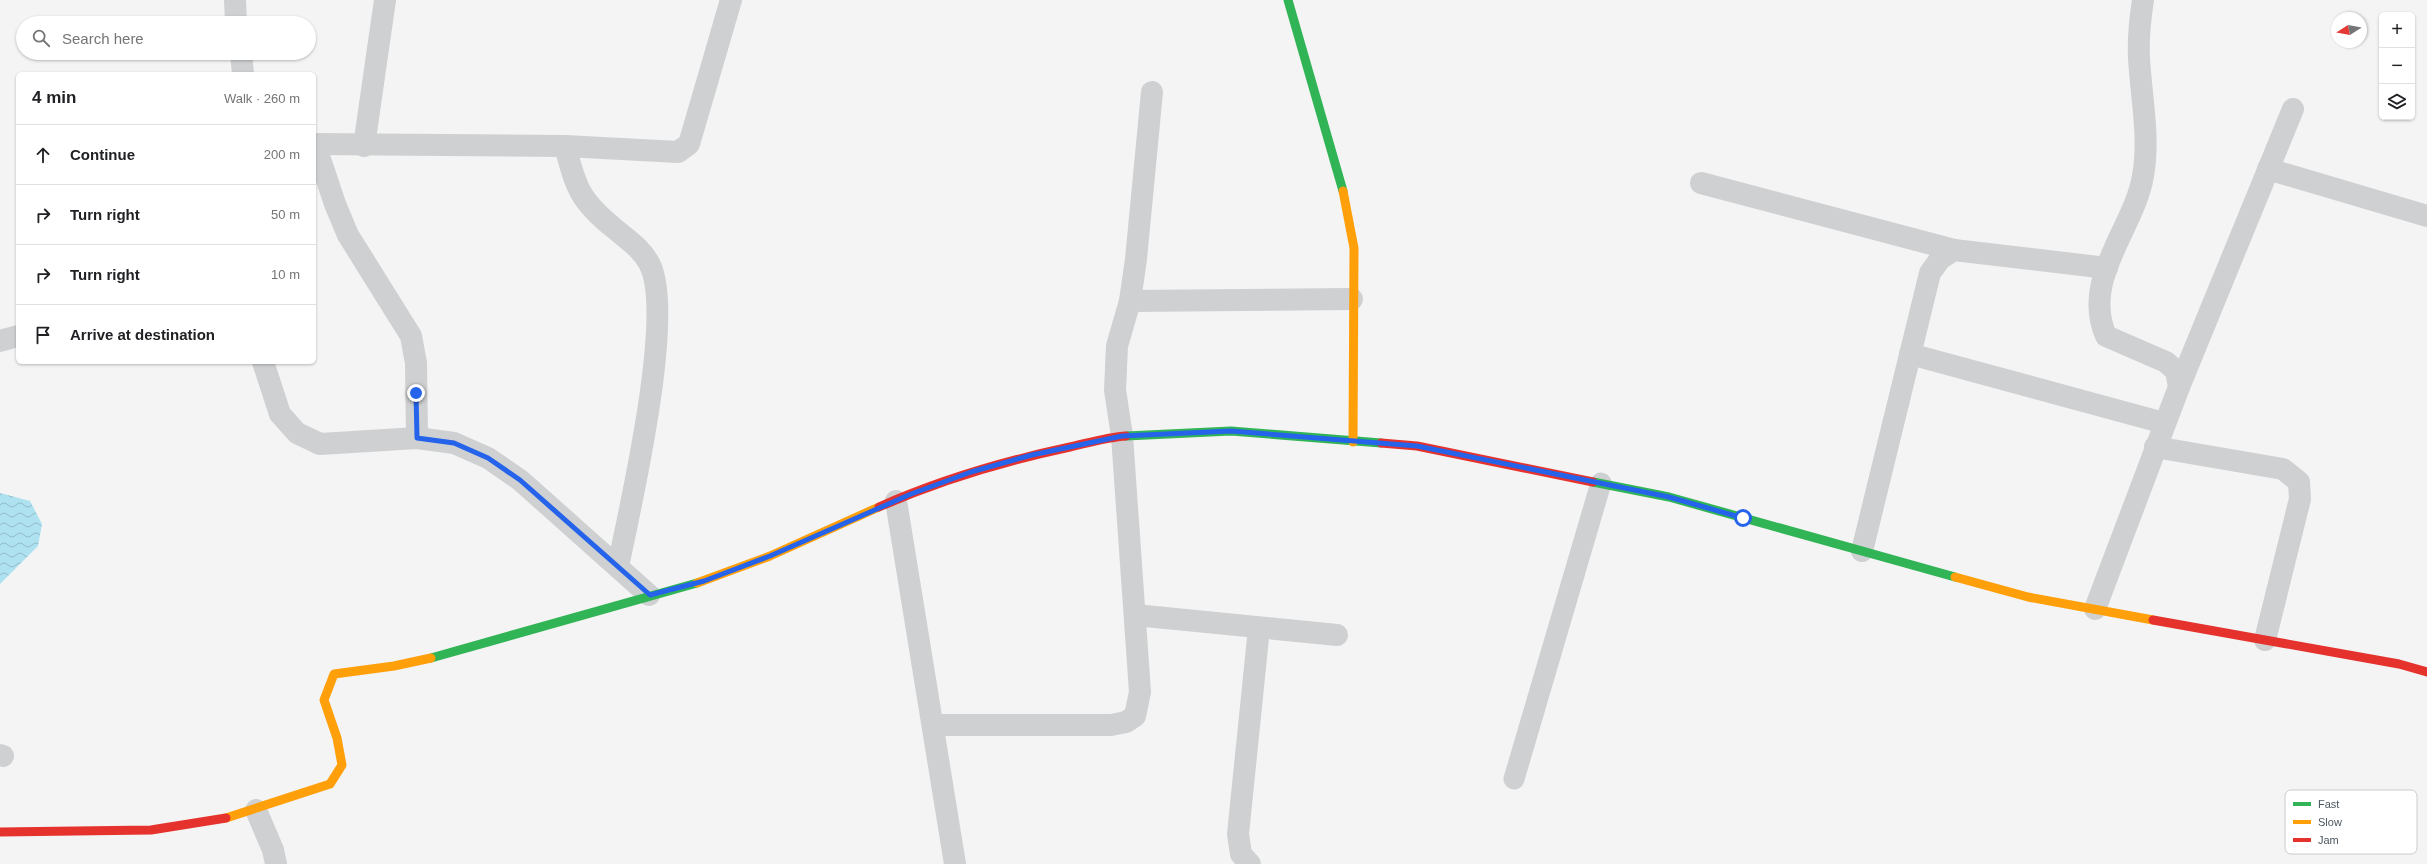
<!DOCTYPE html>
<meta charset="utf-8">
<style>
body{margin:0;font-family:Helvetica,sans-serif;background:#f6f6f6;color:#202124}
.controls{position:absolute;right:12px;top:12px;display:grid;overflow:hidden;border-radius:6px;box-shadow:0 1px 3px #0004}
.controls button{width:36px;height:36px;display:grid;place-items:center;padding:0;border:0;border-bottom:1px solid #e0e0e0;background:#fff;color:#202124;font:20px sans-serif}
.compass{position:absolute;left:2331px;top:12px;width:36px;height:36px;border-radius:50%;background:#fff;box-shadow:0 1px 3px #0004;rotate:259deg}
.stop{position:absolute;width:12px;height:12px;margin:-9px;border:3px solid #2563eb;border-radius:50%;background:#fff}
.stop.end{background:#2563eb;border-color:#fff;box-shadow:0 1px 4px #0008}
.list{margin:0;padding:0;list-style:none}
h2{display:flex;justify-content:space-between;align-items:center;height:52px;margin:0;padding:0 16px;font-size:17px}
h2 small{font-size:13px;font-weight:400;color:#757577}
.list li{display:grid;grid-template-columns:26px 1fr auto;gap:12px;align-items:center;box-sizing:border-box;height:60px;padding:0 16px;border-top:1px solid #e0e0e0}
.list b{display:block;font-size:15px;white-space:nowrap}
.list em{font-size:13px;font-style:normal;color:#757577}
.icon{flex:none;width:22px;height:22px;fill:none;stroke:currentColor;stroke-width:2;stroke-linecap:round;stroke-linejoin:round}
.map{position:relative;flex:none;width:2427px;height:864px;overflow:hidden}
.search{position:absolute;background:#fff;box-shadow:0 1px 3px #0004;left:16px;top:16px;width:300px;height:44px;display:flex;align-items:center;gap:10px;box-sizing:border-box;padding:0 14px;border-radius:22px;color:#757577;font-size:15px}
.panel{position:absolute;background:#fff;box-shadow:0 1px 3px #0004;left:16px;top:72px;width:300px;height:292px;border-radius:6px}
.map>svg:first-child{display:block}
.water{fill:url(#water-waves)}
.lines{fill:none;stroke-linecap:round;stroke-linejoin:round}
.lane{stroke:#ced0d2;stroke-width:21}
.street{stroke:#ced0d2;stroke-width:22}
.fast{stroke:#30b455;stroke-width:9}
.slow{stroke:#ff9f0a;stroke-width:9}
.jam{stroke:#e5322d;stroke-width:9}
.route{stroke:#2563eb;stroke-width:5}
.key{fill:#fff;stroke:#c9ccd0;stroke-width:1}
.key-label{font-size:11px;fill:#4a5661}
</style>
<div class="map">
<svg width="2427" height="864" viewBox="0 0 2427 864">
<defs>
<pattern id="water-waves" width="16" height="10" patternUnits="userSpaceOnUse"><rect width="16" height="10" fill="#aee2f0"/><path d="M0 5q4-4 8 0t8 0" fill="none" stroke="#90bac6"/></pattern>
</defs>
<rect width="100%" height="100%" fill="#f4f4f4"/>
<path class="water" d="M0,493L30,501L42,524L38,546L0,584Z"/>
<g class="lines">
<path class="lane" d="M1514,779L1601,483"/>
<g class="street">
<path d="M235,0L236,23"/>
<path d="M241,53L243,74"/>
<path d="M314,144L565,146L678,152L689,144L731,0"/>
<path d="M315,144L335,204L348,235L411,336L416,363L417,438"/>
<path d="M364,146L385,0"/>
<path d="M565,146C576,188 580,201 615,229C627,239 641,248 649,263C676,312 630,507 618,567"/>
<path d="M2268,169L2427,216"/>
<path d="M1701,183L1954,250"/>
<path d="M1130,301L1352,299"/>
<path d="M0,341L18,336"/>
<path d="M1910,354L2164,423"/>
<path d="M263,362L280,414L297,433L320,444L417,438L454,443L488,458L520,480L649,595"/>
<path d="M2179,387L2293,109"/>
<path d="M2155,447L2283,469L2299,482L2300,499L2265,640"/>
<path d="M896,501L955,864"/>
<path d="M1862,551L1930,273L1940,259L1954,250L2107,268"/>
<path d="M2095,609L2179,387L2176,371L2166,362L2106,336C2081,279 2134,229 2143,176C2150,138 2141,96 2139,58C2138,38 2140,19 2143,0"/>
<path d="M1135,615L1337,635"/>
<path d="M933,725H1111L1126,722L1135,716L1140,692L1122,436L1115,390L1117,346L1130,301L1136,259L1152,92"/>
<path d="M0,755L3,756"/>
<path d="M256,810L273,850L276,864"/>
<path d="M1250,864L1241,854L1238,834L1259,628"/>
</g>
<g class="fast">
<path d="M1288,0L1343,191"/>
<path d="M1126,436L1231,431L1381,443"/>
<path d="M1593,482L1669,497L1955,577"/>
<path d="M431,658L697,583"/>
</g>
<g class="slow">
<path d="M1343,191L1354,248L1353,442"/>
<path d="M1955,577L2028,597L2153,620"/>
<path d="M697,583L770,556L879,507"/>
<path d="M226,818L330,784L342,765L337,738L324,700L334,674L394,666L431,658"/>
</g>
<g class="jam">
<path d="M1381,443L1417,446L1593,482"/>
<path d="M879,507C940,480 1004,461 1070,447C1088,443 1108,437 1126,436"/>
<path d="M2153,620L2399,664L2427,672"/>
<path d="M0,832L151,830L226,818"/>
</g>
</g>
<g class="lines">
<path class="route" d="M416,393L417,438L454,443L488,458L520,480L650,595L704,581L770,556L911,494L971,472L1032,455L1122,436L1231,431L1417,446L1669,497L1743,518"/>
</g>
<rect x="2285" y="790" width="132" height="64" rx="6" class="key"/>
<rect x="2293" y="802" width="18" height="4" fill="#30b455"/>
<rect x="2293" y="820" width="18" height="4" fill="#ff9f0a"/>
<rect x="2293" y="838" width="18" height="4" fill="#e5322d"/>
<g class="key-label">
<text x="2318" y="808">Fast</text>
<text x="2318" y="826">Slow</text>
<text x="2318" y="844">Jam</text>
</g>
</svg>
<div class="controls">
<button>+</button>
<button>−</button>
<button><svg class="icon" aria-label="layers" viewBox="0 0 24 24"><path d="M12 4l9 5-9 5-9-5zM3 14l9 5 9-5"/></svg></button>
</div>
<svg class="compass" viewBox="-18 -18 36 36"><path d="M0-13l5 13h-10z" fill="#e53935"/><path d="M0 13l5-13h-10z" fill="#757577"/></svg>
<div class="stop" style="left:1743px;top:518px"></div>
<div class="stop end" style="left:416px;top:393px"></div>
<div class="search"><svg class="icon" aria-label="search" viewBox="0 0 24 24"><circle cx="10" cy="10" r="6"/><path d="M15 15l6 6"/></svg>Search here</div>
<section class="panel">
<h2>4 min<small>Walk · 260 m</small></h2>
<ul class="list">
<li><svg class="icon" aria-label="ahead" viewBox="0 0 24 24"><path d="M12 20V5M6 11l6-6 6 6"/></svg><div><b>Continue</b></div><em>200 m</em></li>
<li><svg class="icon" aria-label="right" viewBox="0 0 24 24"><path d="M7 20v-9h11M14 6l5 5-5 5"/></svg><div><b>Turn right</b></div><em>50 m</em></li>
<li><svg class="icon" aria-label="right" viewBox="0 0 24 24"><path d="M7 20v-9h11M14 6l5 5-5 5"/></svg><div><b>Turn right</b></div><em>10 m</em></li>
<li><svg class="icon" aria-label="arrive" viewBox="0 0 24 24"><path d="M6 21V4h12l-3 4 3 4H6"/></svg><div><b>Arrive at destination</b></div></li>
</ul>
</section>
</div>
